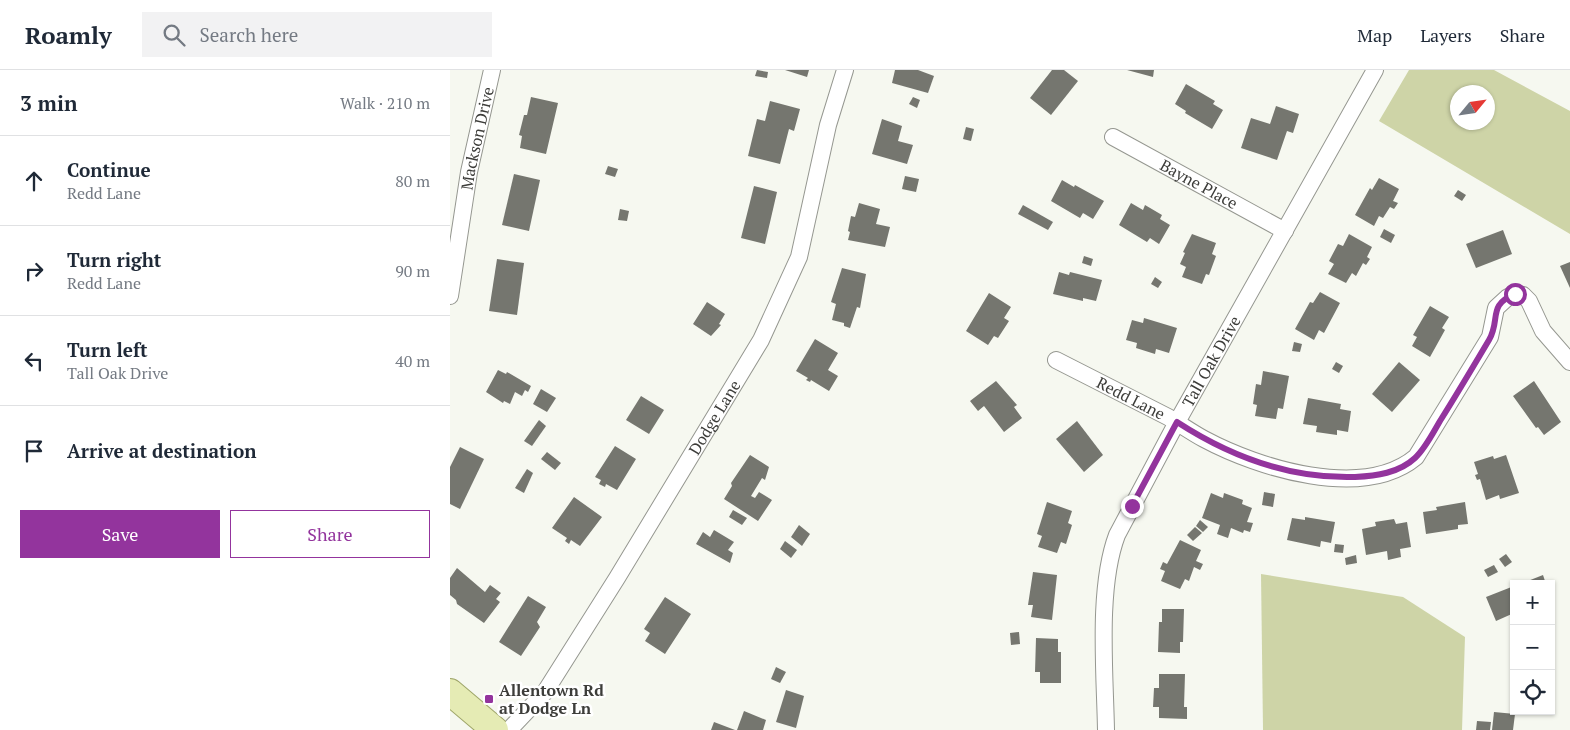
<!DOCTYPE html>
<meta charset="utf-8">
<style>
body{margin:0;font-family:"PT Serif",serif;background:#f2f2f3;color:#1f2937}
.controls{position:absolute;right:15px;bottom:15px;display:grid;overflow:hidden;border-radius:0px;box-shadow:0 1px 4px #0004}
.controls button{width:45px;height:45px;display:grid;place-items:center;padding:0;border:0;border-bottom:1px solid #e0e1e3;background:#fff;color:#1f2937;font:25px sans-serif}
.compass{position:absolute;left:1000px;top:15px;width:45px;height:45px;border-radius:50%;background:#fff;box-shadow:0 1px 4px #0004;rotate:61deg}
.stop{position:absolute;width:15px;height:15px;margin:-11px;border:4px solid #93349d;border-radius:50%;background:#fff}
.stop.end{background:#93349d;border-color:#fff;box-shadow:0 1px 5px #0008}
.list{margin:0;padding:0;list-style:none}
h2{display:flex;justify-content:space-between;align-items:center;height:65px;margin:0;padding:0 20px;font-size:21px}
h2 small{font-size:16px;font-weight:400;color:#747a83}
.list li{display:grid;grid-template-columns:32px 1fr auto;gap:15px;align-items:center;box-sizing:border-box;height:90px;padding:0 20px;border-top:1px solid #e0e1e3}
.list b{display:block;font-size:19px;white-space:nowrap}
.list p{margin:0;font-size:16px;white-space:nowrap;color:#747a83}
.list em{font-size:16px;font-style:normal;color:#747a83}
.actions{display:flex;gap:10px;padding:15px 20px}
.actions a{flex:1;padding:11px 0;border:1px solid #93349d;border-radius:0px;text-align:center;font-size:18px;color:#93349d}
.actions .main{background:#93349d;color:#fff}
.icon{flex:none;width:28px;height:28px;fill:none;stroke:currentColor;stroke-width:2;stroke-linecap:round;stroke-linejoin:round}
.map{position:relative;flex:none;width:1120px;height:660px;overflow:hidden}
header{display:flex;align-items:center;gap:30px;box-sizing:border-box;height:70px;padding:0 25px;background:#fff;border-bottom:1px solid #e0e1e3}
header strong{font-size:24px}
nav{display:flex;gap:28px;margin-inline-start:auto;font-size:18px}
.search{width:350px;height:45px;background:#f2f2f3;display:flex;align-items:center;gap:12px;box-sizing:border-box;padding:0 18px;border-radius:0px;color:#747a83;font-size:19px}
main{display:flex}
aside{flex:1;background:#fff}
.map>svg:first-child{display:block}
.green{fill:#ced4a7;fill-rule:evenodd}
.building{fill:#75766f}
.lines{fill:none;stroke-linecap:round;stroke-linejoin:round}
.minor-casing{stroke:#959790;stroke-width:18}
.primary-casing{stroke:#9ea569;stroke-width:28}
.minor{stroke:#fff;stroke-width:16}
.primary{stroke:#e5ebb4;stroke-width:26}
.route{stroke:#93349d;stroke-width:6}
.poi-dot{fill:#93349d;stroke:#fff;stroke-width:2}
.labels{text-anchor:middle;stroke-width:5;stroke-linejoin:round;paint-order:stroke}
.street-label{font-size:16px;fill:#3d3d3a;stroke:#fff}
.poi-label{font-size:16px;font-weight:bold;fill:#3d3d3a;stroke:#fff;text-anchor:start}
</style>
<header>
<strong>Roamly</strong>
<div class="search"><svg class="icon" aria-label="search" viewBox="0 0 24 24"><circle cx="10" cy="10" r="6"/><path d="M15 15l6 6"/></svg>Search here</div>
<nav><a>Map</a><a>Layers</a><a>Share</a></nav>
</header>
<main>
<aside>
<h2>3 min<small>Walk · 210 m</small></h2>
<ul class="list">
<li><svg class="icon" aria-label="ahead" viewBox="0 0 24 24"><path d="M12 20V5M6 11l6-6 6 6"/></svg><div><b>Continue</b><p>Redd Lane</p></div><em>80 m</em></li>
<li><svg class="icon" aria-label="right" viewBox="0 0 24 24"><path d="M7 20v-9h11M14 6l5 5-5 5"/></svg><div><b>Turn right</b><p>Redd Lane</p></div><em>90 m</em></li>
<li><svg class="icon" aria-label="left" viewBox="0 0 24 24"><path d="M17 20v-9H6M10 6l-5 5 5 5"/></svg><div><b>Turn left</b><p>Tall Oak Drive</p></div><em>40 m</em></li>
<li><svg class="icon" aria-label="arrive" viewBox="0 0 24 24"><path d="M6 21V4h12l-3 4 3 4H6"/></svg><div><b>Arrive at destination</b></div></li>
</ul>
<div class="actions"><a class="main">Save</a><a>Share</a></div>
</aside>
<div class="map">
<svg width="1120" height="660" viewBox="0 0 1120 660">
<rect width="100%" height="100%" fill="#f6f8f0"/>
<g class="green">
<path d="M959,0H1044L1120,41V164L929,51ZM1008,22H1038V52H1008Z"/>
<path d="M811,504L953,527L1015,567L1012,660H813Z"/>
</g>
<g class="building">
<path d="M307,0L318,2L317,8L305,6Z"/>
<path d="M335,0H359L357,7Z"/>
<path d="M445,0H468L484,6L478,23L442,13Z"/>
<path d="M602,0H614L628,11L601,45L580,28Z"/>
<path d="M677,0H704L703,7Z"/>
<path d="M736,14L765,31L763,34L773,40L762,59L735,43L736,41L725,34Z"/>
<path d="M81,27L108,33L96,84L70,78L72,66L69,65L74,45H77Z"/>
<path d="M463,27L470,30L467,38L459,34Z"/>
<path d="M320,31L350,39L344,61L339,59L330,94L298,86L307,49L315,51Z"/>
<path d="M826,36L849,44L843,63L837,61L827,90L791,78L801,48L820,54Z"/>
<path d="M432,49L452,56L448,71L463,75L457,94L422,84Z"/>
<path d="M516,57L524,59L521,71L513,69Z"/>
<path d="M158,96L168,99L165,107L155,104Z"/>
<path d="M64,104L90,110L79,161L52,155Z"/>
<path d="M455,106L469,109L466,122L452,119Z"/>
<path d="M929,108L949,119L943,131L948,133L944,139L940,137L933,148L929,146L924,156L905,145L920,118L922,120Z"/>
<path d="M612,110L624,117L625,115L654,131L643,149L633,143L630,148L601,131Z"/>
<path d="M304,116L327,122L315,174L291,168Z"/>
<path d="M1008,120L1016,125L1012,131L1004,126Z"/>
<path d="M409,133L430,139L426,154L440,157L435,177L398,170L400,162L398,161L401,146L405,147Z"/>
<path d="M681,133L693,140L695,135L712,145L710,149L720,155L709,174L700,168L697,172L669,155Z"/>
<path d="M573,135L603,152L598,160L568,144Z"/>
<path d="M170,139L179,141L177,151L168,150Z"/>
<path d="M934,159L945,165L941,173L930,167Z"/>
<path d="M1053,160L1062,184L1026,198L1016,174Z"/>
<path d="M742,164L766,173L762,184L766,186L759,205L756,204L752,214L732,207L736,197L730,194L735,183L733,182Z"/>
<path d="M899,164L922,177L917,187L920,189L916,195L913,193L906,206L902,203L896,213L878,204L884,194L879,191L888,174L893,176Z"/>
<path d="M634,186L643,189L641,196L632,193Z"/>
<path d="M47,189L74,193L67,245L39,241Z"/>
<path d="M1120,192V218L1110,196Z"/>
<path d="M392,198L416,204L410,238L407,237L400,258L394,256V253L382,250L386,234L381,232Z"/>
<path d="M609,202L619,205L620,202L652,210L646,231L633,228V231L603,224Z"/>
<path d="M705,207L712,212L708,218L701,214Z"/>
<path d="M870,222L890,233L874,263L869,260L864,270L845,259L860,232L863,233Z"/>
<path d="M539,223L561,237L554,248L559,251L548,268L544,266L538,275L516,261Z"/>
<path d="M257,232L275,244L269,254L271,255L261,266L243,254Z"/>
<path d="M980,236L999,247L992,258L995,260L980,287L962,276L967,267L963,265Z"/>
<path d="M694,248L727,258L719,283L706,279L705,284L686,278L687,273L676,270L682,250L693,253Z"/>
<path d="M365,269L388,283L378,300L388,306L379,321L361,310L360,312L356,310L358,308L346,301Z"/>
<path d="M844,272L852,274L850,282L842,281Z"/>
<path d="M886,292L893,296L889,303L882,299Z"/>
<path d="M949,292L970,310L942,342L922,324Z"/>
<path d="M48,300L56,304L57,302L81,316L78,322L75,320L72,326L65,322L60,334L54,331L53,333L36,322Z"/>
<path d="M813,301L839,306L833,339L828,338L826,349L805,346L807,335L803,334L806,314L811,315Z"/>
<path d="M546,311L567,335L564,337L572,348L554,362L534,336L528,341L520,331Z"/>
<path d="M1084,311L1111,352L1094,365L1088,357L1086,358L1063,326Z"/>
<path d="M91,319L106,328L97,342L83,334Z"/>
<path d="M191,326L214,340L199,364L176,350Z"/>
<path d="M858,328L891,334L890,339L901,341L898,362L887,360V365L866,362L867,356L853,354Z"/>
<path d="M89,350L96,356L82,376L74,371Z"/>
<path d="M627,351L653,385L634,402L606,369Z"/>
<path d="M165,376L186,389L167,420L156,414L155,417L149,414L151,410L145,407Z"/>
<path d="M10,377L34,389L10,439L0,434V397Z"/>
<path d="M97,382L111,393L105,400L91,389Z"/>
<path d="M300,385L319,397L315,410L312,408L301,426L305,428L309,422L322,430L308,451L274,429L282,416L281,413Z"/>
<path d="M1056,385L1069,423L1050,429L1049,425L1036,430L1030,409L1027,410L1025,405L1028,404L1024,392L1043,386L1044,389Z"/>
<path d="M77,399L83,403L74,423L65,418Z"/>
<path d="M814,422L825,424L823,437L812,435Z"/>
<path d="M761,423L773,428L774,423L793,430L792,434L802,438L797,452L803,453L800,462L794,460L793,463L781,458L778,468L767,464L770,455L752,448Z"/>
<path d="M124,427L152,447L130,476L121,470L119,474L115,471L117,468L102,458Z"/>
<path d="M597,432L622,441L618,453L622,455L616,474L611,472L607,483L588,477L592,466L587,464Z"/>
<path d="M1015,432L1018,454L1008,455V459L976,464L973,442L987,440L986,437Z"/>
<path d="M283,440L297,448L292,455L279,447Z"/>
<path d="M855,447L885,452L881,473L871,471L870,477L837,470L842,448L855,450Z"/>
<path d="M944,449L946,454L957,452L961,477L950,479L951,487L938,490L937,481L916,485L912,459L926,456L925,452Z"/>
<path d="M750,450L758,457L753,462L746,456Z"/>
<path d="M349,455L360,464L352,476L341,467Z"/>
<path d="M745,457L752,463L743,471L737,465Z"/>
<path d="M264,460L284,472L278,480L283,483L280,493L246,474L253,462L260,467Z"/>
<path d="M730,470L751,480L746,491L753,494L750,500L744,497L739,511L735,509L730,519L711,511L715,501L710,499L713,492L717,494Z"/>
<path d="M335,471L347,480L341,488L330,479Z"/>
<path d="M885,474L894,475L893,483L884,482Z"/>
<path d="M1056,484L1062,492L1055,497L1049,489Z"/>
<path d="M906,485L907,493L896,495L895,488Z"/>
<path d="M1044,495L1048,502L1038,507L1034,500Z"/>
<path d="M7,498L35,522L40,515L51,523L46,529L50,532L34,553L7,534L6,530L0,525V508Z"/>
<path d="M583,502L607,505L602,550L581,547L583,535H578Z"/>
<path d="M1093,505L1096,514H1070Z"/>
<path d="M1064,516V543L1046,551L1036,527Z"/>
<path d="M78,526L96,537L87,552L90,557L71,586L49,572Z"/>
<path d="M215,527L241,544L215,584L195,571L200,563L194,559Z"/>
<path d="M712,539H734L733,572H730V583L708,582L709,552H712Z"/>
<path d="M569,562L570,574L561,575L560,563Z"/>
<path d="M586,568L608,569V582H611V613H590V602H585Z"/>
<path d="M326,597L336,602L330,613L321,609Z"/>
<path d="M709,604H735L734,637H737V649L709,648V637H703L704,618H709Z"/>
<path d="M336,620L354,626L346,658L326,652Z"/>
<path d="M294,641L316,650L313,660H287Z"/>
<path d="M1044,642L1065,644L1063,660H1042Z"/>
<path d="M1027,651L1041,652L1040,660H1026Z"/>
<path d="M264,652L285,660H261Z"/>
</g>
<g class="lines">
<defs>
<g id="minor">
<path id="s1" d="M663,67L835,161"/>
<path id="s2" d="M0,226L19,102L42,0"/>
<path id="s3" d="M606,290C644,309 681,328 718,347C730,354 741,362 754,369C808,398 913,431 966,387L1040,267L1046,238L1058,227L1065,224L1073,225L1079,231L1093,261L1120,292"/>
<path id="s4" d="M59,660L95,622L167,508L311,270L349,187L378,55L395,0"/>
<path id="s5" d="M656,660C655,603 647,518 667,465L727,352L925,0"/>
</g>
<path id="primary" d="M0,622L45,660"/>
</defs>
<use href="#minor" class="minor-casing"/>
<use href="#primary" class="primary-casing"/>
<use href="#minor" class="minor"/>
<use href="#primary" class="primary"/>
</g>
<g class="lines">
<path class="route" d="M682,436L727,352C781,387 840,409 905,407C926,406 949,403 965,388C975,379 983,363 990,351C1007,324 1023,297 1039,270C1051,250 1037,235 1065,224"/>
</g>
<rect class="poi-dot" x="34" y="624" width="10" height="10" rx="2.5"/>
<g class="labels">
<g class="street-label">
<text dy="6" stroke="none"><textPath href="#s2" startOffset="160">Mackson Drive</textPath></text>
<text dy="6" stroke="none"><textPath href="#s1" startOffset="98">Bayne Place</textPath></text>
<text dy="6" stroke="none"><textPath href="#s5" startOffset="394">Tall Oak Drive</textPath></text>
<text dy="6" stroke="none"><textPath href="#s3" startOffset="84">Redd Lane</textPath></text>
<text dy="6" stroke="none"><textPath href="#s4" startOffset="375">Dodge Lane</textPath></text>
</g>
<g class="poi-label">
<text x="49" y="626">Allentown Rd<tspan x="49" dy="18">at Dodge Ln</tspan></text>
</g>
</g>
</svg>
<div class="controls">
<button>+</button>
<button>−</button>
<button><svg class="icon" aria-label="locate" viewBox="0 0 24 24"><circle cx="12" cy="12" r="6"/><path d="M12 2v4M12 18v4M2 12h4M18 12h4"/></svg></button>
</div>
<svg class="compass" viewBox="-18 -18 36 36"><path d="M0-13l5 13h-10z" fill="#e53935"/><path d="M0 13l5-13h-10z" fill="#747a83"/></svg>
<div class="stop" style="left:1065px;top:224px"></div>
<div class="stop end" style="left:682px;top:436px"></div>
</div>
</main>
